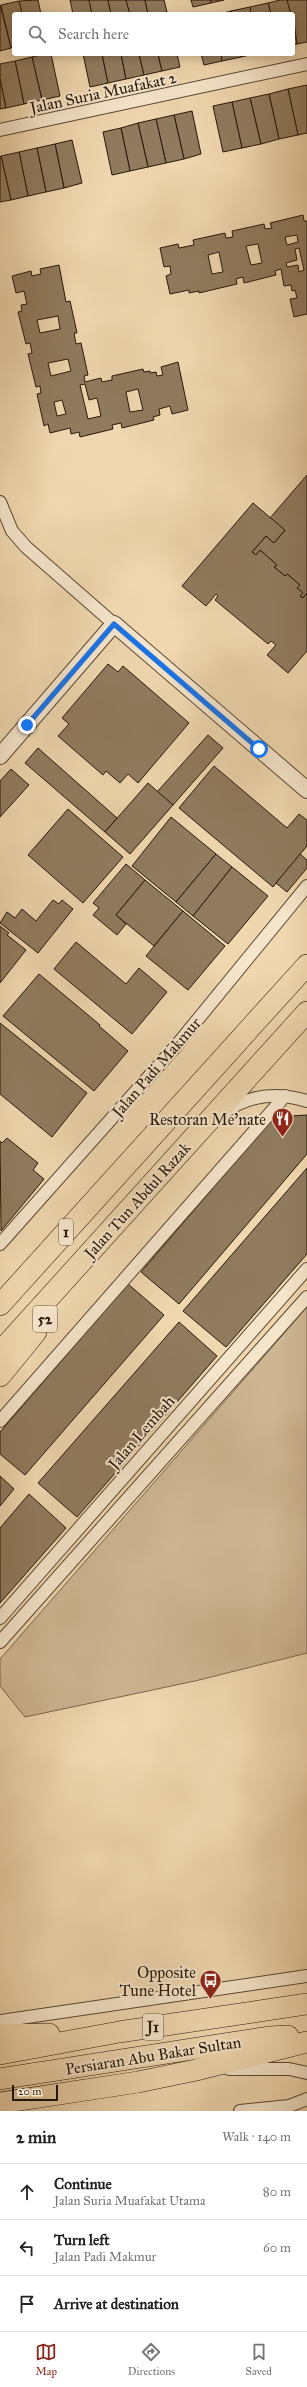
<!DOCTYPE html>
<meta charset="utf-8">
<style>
body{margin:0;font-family:"IM FELL Great Primer",serif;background:#f6f6f6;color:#222}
.scale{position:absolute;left:12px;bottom:10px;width:46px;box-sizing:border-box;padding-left:4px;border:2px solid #271709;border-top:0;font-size:11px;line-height:14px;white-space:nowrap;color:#271709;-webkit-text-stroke:3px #f5e5cb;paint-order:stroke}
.stop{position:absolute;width:12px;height:12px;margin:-9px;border:3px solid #1a73e8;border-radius:50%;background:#fff}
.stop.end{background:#1a73e8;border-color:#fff;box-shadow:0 1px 4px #0008}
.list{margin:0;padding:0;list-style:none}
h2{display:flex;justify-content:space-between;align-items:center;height:52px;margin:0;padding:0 16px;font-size:17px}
h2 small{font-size:13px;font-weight:400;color:#767676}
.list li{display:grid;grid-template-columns:26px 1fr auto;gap:12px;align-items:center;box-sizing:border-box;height:56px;padding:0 16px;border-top:1px solid #e0e0e0}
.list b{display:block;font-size:15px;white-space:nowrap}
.list p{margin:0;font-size:13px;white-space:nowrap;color:#767676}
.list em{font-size:13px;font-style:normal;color:#767676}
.icon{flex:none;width:22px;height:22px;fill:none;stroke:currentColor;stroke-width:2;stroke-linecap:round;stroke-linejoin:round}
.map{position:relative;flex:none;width:307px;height:2111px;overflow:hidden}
.search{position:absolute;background:#fff;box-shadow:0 2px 10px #0003;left:12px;right:12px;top:12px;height:44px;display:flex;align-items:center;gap:10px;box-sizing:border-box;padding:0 14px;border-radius:4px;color:#767676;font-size:15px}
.sheet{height:220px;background:#fff}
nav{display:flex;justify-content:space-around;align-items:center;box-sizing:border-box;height:56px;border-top:1px solid #e0e0e0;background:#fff;font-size:11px;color:#767676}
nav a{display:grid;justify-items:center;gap:2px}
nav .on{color:#8f2418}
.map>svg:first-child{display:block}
.green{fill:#ceb693;stroke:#7a664e}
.building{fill:#907b5f;stroke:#271709;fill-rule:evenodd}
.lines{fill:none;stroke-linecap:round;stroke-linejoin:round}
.minor-casing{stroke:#594732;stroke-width:14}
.tertiary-casing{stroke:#594732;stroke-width:18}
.trunk-casing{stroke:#271709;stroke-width:22}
.minor{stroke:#f5e5cb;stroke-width:12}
.tertiary{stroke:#f5e5cb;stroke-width:16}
.trunk{stroke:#f0d7af;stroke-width:21}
.route{stroke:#1a73e8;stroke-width:5}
.labels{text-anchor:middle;stroke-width:4;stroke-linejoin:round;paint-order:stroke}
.shield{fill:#f5e5cb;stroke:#655543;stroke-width:1}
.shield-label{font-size:15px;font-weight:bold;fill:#271709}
.street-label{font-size:16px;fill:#271709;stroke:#f5e5cb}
.poi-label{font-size:16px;fill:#271709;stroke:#f5e5cb;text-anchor:end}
</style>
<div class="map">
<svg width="307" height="2111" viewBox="0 0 307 2111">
<rect width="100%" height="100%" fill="#f0d7af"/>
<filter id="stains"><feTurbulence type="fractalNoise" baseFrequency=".005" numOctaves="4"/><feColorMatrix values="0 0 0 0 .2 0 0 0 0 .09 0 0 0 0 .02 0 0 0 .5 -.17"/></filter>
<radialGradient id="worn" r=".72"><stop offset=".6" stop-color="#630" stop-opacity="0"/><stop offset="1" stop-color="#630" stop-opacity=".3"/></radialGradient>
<path class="green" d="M307,1307V1653L195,1681L25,1717L0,1686V1659Z"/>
<g class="building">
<path d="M38,0L41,14H22L19,1Z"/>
<path d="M70,0H89L92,14H73Z"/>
<path d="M89,0H108L111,14H92Z"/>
<path d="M108,0H126L130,14H111Z"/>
<path d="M126,0H145L148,14H130Z"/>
<path d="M145,0H164L167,12L148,14Z"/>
<path d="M191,0H211V3L193,7Z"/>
<path d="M211,0H224L211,3Z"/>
<path d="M280,0H287L291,14H271L268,3Z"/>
<path d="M287,0H307V42L297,44L293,14H291Z"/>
<path d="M19,1L22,14H14V47L11,48L1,5Z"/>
<path d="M268,3L271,14H251L250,7Z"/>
<path d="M0,5L11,48L0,51Z"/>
<path d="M250,7L251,14H232L231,11Z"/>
<path d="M231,11L232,14H220Z"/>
<path d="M293,25L297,44L293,45Z"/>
<path d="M44,54H51L60,96L42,100L32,57Z"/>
<path d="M83,54H102L108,83L90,87Z"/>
<path d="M102,54H121L126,79L108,83Z"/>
<path d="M121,54H139L144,75L126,79Z"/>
<path d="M139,54H158L162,71L144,75Z"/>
<path d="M158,54H177L180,67L162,71Z"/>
<path d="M201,54H221L222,61L204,65Z"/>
<path d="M221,54H241V57L222,61Z"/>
<path d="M241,54H254L241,57Z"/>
<path d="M32,57L42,100L24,104L15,61Z"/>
<path d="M15,61L24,104L6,108L0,79V64Z"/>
<path d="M0,79L6,108L0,109Z"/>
<path d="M307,85V133L298,135L288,89Z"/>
<path d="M288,89L298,135L279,139L269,94Z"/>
<path d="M269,94L279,139L261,144L250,98Z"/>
<path d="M250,98L261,144L242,148L232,102Z"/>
<path d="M232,102L242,148L223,152L213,106Z"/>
<path d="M192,111L201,154L184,159L174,115Z"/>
<path d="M174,115L184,159L166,163L156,119Z"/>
<path d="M156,119L166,163L148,167L138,123Z"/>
<path d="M138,123L148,167L130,171L121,128Z"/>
<path d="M121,128L130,171L112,175L103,132Z"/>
<path d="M72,140L82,183L64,188L55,144Z"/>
<path d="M55,144L64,188L46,192L37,148Z"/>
<path d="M37,148L46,192L28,196L19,152Z"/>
<path d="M19,152L28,196L11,200L1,156Z"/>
<path d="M1,156L11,200L0,202V157Z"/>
<path d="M303,215L304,221H307V314L294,317L290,299L297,298L295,290L292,291L291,285L284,286L281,269L275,271L276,275L244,283L243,277L236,279L237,284L199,293V291L189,293V290L170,294L166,276L171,274L170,266L164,267L160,248L178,244L179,248L194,245L193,240L225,233L226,238L233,237L232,231L264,224L265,229L272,228L270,223ZM297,235L298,242L287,245L285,237ZM258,244L262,263L251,265L246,246ZM299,248L304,270L299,272L298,265L287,267L286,263L297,260L295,249ZM219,252L223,272L212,274L208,255Z"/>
<path d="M59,265L66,302L70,301L77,333H74L76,344L81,343L88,375L84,376L85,382L101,378L102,382L112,380V376L143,369L144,372L150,371V373L156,372L157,376L163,375L161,367L178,362L188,410L172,414L170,406L159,409L160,415L153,417L154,420L122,428L121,423L112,425L113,429L80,437L79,432L71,434L70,428L50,433L48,424L44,426L37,394L41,393L40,386L36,387L28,354L32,353L30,343L26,344L18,312L22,311L21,305L27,304L24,291L16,293L12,276L31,271L32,276L41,274L40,269ZM58,316L60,329L40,333L37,320ZM68,359L71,371L51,376L48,363ZM85,384L89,400L97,398L101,416L88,419L80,385ZM138,389L143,410L130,412L126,392ZM62,400L66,414L57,416L54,402Z"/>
<path d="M307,475V593L303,598L300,596L303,593L297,588L300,585L287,574L285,576L274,567L277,565L260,550L256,555L252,552L266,536L274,543L285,530L270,518Z"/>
<path d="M253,503L285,530L274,543L266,536L252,552L256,555L260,550L277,565L274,567L285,576L287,574L300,585L297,588L303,593L300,596L303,598L307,593V651L288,673L267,655L276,645L271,641L268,644L215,600L218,596L216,594L206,606L182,586Z"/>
<path d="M108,664L118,672L123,666L189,723L138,783L128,774L120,783L106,771L103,775L58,736L69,724L62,718Z"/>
<path d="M208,735L223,748L173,805L157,792Z"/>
<path d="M38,748L117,818L105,832L25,763Z"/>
<path d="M214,766L287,828L299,814L307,820V846L273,887L179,808Z"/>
<path d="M11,769L29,785L0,817V781Z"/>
<path d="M148,783L173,805L130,854L105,832Z"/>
<path d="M68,809L123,857L83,903L28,855Z"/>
<path d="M171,817L216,854L176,902L132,866Z"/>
<path d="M216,854L232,867L193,916L176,902Z"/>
<path d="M300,854L307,860V868L287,892L276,883Z"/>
<path d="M126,864L145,880L116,915L126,924L117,935L93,915L99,908L93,903Z"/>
<path d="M232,867L268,896L228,944L193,916Z"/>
<path d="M145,880L183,911L154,946L116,915Z"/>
<path d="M53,900L59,904L62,900L73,909L38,953L0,923L7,912L15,918L22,909L36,921Z"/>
<path d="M183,911L225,946L188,990L146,956Z"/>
<path d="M0,926L9,933L7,935L26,950L0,983Z"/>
<path d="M76,942L126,984L139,968L167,992L132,1034L54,969Z"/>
<path d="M39,974L100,1025L99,1026L128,1051L94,1091L3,1016Z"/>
<path d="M0,1023L87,1093L52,1137L0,1094Z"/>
<path d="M307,1115V1154L179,1304L141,1272L274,1117Z"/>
<path d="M7,1138L38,1163L33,1170L44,1179L1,1231L0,1141L2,1143Z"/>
<path d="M307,1168V1254L226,1347L183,1311Z"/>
<path d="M128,1284L164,1315L25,1475L0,1454V1432Z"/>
<path d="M179,1322L217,1356L77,1517L38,1483Z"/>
<path d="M0,1476L14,1489L0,1506Z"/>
<path d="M29,1494L66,1528L0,1603V1528Z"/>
</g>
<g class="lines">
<defs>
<g id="minor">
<path d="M0,130L307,64"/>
<path d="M0,502L12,531L26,547L114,624"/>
<path d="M226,1111C252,1094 278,1092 307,1101"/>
<path d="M0,1244L176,1046L307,886"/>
<path d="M0,1421L285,1096"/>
<path d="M0,1618L307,1269"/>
<path d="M0,1642L307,1297"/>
<path d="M0,2021L307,1976"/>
<path d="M229,2069H289L307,2073"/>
<path d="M240,2111L289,2106L307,2099"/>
</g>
<path id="tertiary" d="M0,756L114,624L307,790"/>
<g id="trunk">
<path d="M0,1305L307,965"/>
<path d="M0,1352L307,1012"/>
<path d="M0,1376L36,1332"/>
<path d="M0,2035L49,2034"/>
<path d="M0,2054L119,2032L307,2004"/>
<path d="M0,2079L269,2037L288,2036"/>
<path d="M0,2103L138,2082L196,2070L307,2042"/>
</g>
</defs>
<use href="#minor" class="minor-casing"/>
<use href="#tertiary" class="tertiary-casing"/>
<use href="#trunk" class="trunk-casing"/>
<use href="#minor" class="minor"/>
<use href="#tertiary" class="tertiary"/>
<use href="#trunk" class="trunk"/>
</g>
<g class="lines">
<path class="route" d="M27,725L114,624L259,749"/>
</g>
<defs>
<symbol id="restaurant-pin" viewBox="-11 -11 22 30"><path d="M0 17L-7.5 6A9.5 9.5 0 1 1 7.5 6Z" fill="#8f2418" stroke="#f5e5cb"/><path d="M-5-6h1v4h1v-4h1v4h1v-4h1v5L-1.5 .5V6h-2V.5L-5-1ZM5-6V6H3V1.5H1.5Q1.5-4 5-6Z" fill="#fff"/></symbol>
<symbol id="bus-pin" viewBox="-11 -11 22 30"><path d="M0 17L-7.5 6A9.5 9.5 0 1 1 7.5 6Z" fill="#8f2418" stroke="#f5e5cb"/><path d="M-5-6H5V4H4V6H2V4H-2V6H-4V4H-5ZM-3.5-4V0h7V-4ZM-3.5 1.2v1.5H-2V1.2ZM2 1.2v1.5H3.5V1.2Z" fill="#fff"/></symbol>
</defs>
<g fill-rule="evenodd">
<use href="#restaurant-pin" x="270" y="1106" width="25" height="34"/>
<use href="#bus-pin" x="198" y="1968" width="25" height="34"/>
</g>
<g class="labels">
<g class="shield">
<rect x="59" y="1219" width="14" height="26" rx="3"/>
<rect x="33" y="1306" width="24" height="26" rx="3"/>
<rect x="143" y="2014" width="20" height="26" rx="3"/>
</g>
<g class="shield-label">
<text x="66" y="1237">1</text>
<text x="45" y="1324">52</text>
<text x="153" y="2032">J1</text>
</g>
<g class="street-label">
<text transform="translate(103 92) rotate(-12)" y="6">Jalan Suria Muafakat 2</text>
<text transform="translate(156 1067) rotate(-49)" y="6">Jalan Padi Makmur</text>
<text transform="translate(137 1200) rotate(-48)" y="6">Jalan Tun Abdul Razak</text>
<text transform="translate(141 1432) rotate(-49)" y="6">Jalan Lembah</text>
<text transform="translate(153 2055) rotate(-9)" y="6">Persiaran Abu Bakar Sultan</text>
</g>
<g class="poi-label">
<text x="266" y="1125">Restoran Me’nate</text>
<text x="196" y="1978">Opposite<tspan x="196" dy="18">Tune Hotel</tspan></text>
</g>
</g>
<rect width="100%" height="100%" filter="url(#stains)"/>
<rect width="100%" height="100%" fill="url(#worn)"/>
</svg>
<div class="scale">20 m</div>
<div class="stop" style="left:259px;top:749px"></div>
<div class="stop end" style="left:27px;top:725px"></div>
<div class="search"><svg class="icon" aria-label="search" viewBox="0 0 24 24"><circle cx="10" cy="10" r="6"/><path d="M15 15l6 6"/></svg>Search here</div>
</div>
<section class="sheet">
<h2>2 min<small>Walk · 140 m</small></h2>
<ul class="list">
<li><svg class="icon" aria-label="ahead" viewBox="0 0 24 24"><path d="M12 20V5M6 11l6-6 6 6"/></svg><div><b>Continue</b><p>Jalan Suria Muafakat Utama</p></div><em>80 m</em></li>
<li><svg class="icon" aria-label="left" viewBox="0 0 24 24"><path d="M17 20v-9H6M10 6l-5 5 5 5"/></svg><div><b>Turn left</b><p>Jalan Padi Makmur</p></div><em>60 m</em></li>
<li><svg class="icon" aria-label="arrive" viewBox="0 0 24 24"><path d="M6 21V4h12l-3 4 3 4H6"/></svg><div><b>Arrive at destination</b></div></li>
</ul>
</section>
<nav>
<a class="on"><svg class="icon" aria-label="map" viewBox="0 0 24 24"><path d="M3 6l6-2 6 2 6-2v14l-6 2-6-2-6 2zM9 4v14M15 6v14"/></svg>Map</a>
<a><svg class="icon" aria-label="directions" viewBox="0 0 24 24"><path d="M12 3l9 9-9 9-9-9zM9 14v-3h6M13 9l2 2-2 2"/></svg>Directions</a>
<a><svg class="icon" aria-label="saved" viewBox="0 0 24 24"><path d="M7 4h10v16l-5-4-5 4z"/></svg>Saved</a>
</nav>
